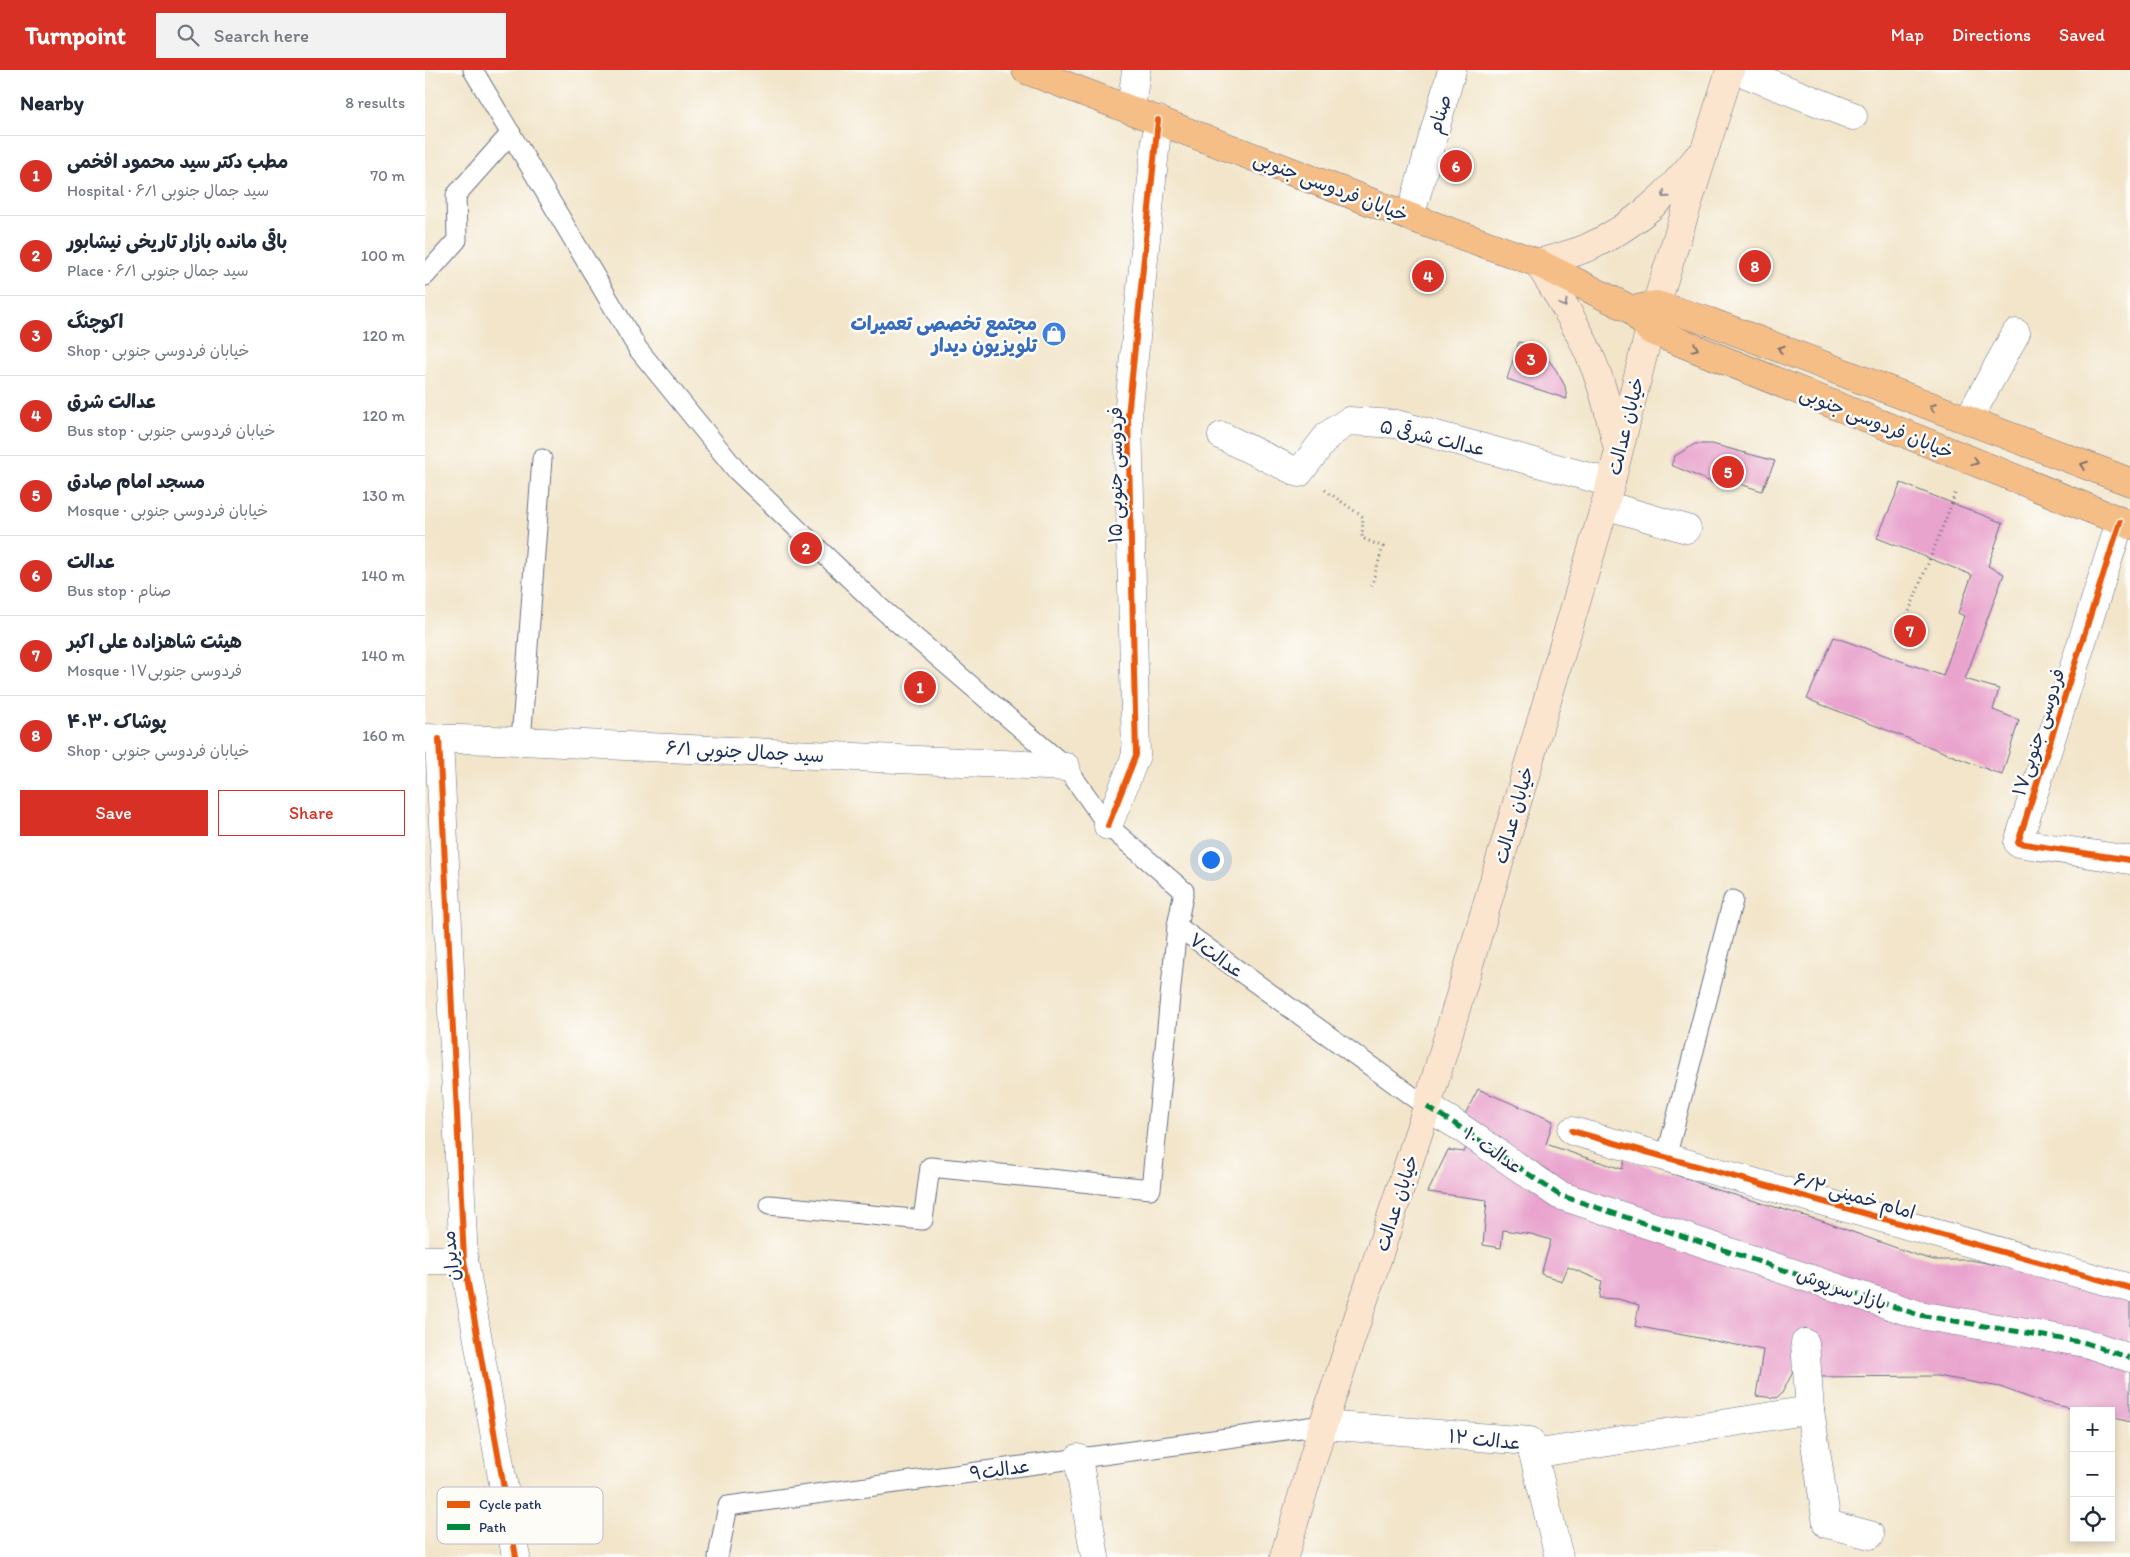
<!DOCTYPE html>
<meta charset="utf-8">
<style>
body{margin:0;font-family:Itim,"Playpen Sans Arabic",sans-serif;background:#f2f2f3;color:#1f2937}
.controls{position:absolute;right:15px;bottom:15px;display:grid;overflow:hidden;border-radius:0px;box-shadow:0 2px 8px #0003}
.controls button{width:45px;height:45px;display:grid;place-items:center;padding:0;border:0;border-bottom:1px solid #e0e1e3;background:#fff;color:#1f2937;font:25px sans-serif}
.you{position:absolute;left:785px;top:789px;width:18px;height:18px;margin:-12px;border:4px solid #fff;border-radius:50%;background:#1a73e8;box-shadow:0 0 0 8px #1a73e833}
.badge{display:grid;place-items:center;width:32px;height:32px;border-radius:50%;background:#d93025;color:#fff;font-size:16px;font-weight:700}
.pin{position:absolute;translate:-50% -50%;border:2px solid #fff;box-shadow:0 1px 5px #0006}
.list{margin:0;padding:0;list-style:none}
h2{display:flex;justify-content:space-between;align-items:center;height:65px;margin:0;padding:0 20px;font-size:21px}
h2 small{font-size:16px;font-weight:400;color:#747a83}
.list li{display:grid;grid-template-columns:32px 1fr auto;gap:15px;align-items:center;box-sizing:border-box;height:80px;padding:0 20px;border-top:1px solid #e0e1e3}
.list b{display:block;font-size:19px;white-space:nowrap}
.list p{margin:0;font-size:16px;white-space:nowrap;color:#747a83}
.list em{font-size:16px;font-style:normal;color:#747a83}
.actions{display:flex;gap:10px;padding:15px 20px}
.actions a{flex:1;padding:11px 0;border:1px solid #d93025;border-radius:0px;text-align:center;font-size:18px;color:#d93025}
.actions .main{background:#d93025;color:#fff}
.icon{flex:none;width:28px;height:28px;fill:none;stroke:currentColor;stroke-width:2;stroke-linecap:round;stroke-linejoin:round}
.map{position:relative;flex:none;width:1705px;height:1487px;overflow:hidden}
header{display:flex;align-items:center;gap:30px;box-sizing:border-box;height:70px;padding:0 25px;background:#d93025;color:#fff}
header strong{font-size:24px}
nav{display:flex;gap:28px;margin-inline-start:auto;font-size:18px}
.search{width:350px;height:45px;background:#f2f2f3;display:flex;align-items:center;gap:12px;box-sizing:border-box;padding:0 18px;border-radius:0px;color:#747a83;font-size:19px}
main{display:flex}
aside{flex:1;background:#fff}
.map>svg:first-child{display:block}
.building{fill:#e9a4ce}
.lines{fill:none;stroke-linecap:round;stroke-linejoin:round}
.lane-casing{stroke:#666f84;stroke-width:21}
.street-casing{stroke:#666f84;stroke-width:29}
.secondary-casing{stroke:#666f84;stroke-width:29}
.primary-casing{stroke:#666f84;stroke-width:29}
.path{stroke:#666f84;stroke-width:3;stroke-dasharray:1 4;stroke-linecap:butt}
.lane{stroke:#fff;stroke-width:19}
.street{stroke:#fff;stroke-width:28}
.secondary{stroke:#fbe5cf;stroke-width:28}
.primary{stroke:#f6be87;stroke-width:28}
.quiet{stroke:#00873e;stroke-width:5;stroke-dasharray:10 5;stroke-linecap:butt}
.cycleway-casing{stroke:#fdfcf7;stroke-width:9}
.cycleway{stroke:#e8590c;stroke-width:6}
.oneway{stroke:#8b8a96}
.oneway2{stroke:#7e6f70}
.labels{text-anchor:middle;stroke-width:5;stroke-linejoin:round;paint-order:stroke}
.street-label{font-size:19px;fill:#1b2f5e;stroke:#fdfcf7}
.shop-label{font-size:19px;font-weight:bold;fill:#366cbe;stroke:#fdfcf7;text-anchor:end}
.key{fill:#fdfcf7;stroke:#b9bec9;stroke-width:1}
.key-label{font-size:14px;fill:#1b2f5e}
</style>
<header>
<strong>Turnpoint</strong>
<div class="search"><svg class="icon" aria-label="search" viewBox="0 0 24 24"><circle cx="10" cy="10" r="6"/><path d="M15 15l6 6"/></svg>Search here</div>
<nav><a>Map</a><a>Directions</a><a>Saved</a></nav>
</header>
<main>
<aside>
<h2>Nearby<small>8 results</small></h2>
<ul class="list">
<li><span class="badge">1</span><div><b>مطب دکتر سید محمود افخمی</b><p>Hospital · سید جمال جنوبی ۶/۱</p></div><em>70 m</em></li>
<li><span class="badge">2</span><div><b>باقی مانده بازار تاریخی نیشابور</b><p>Place · سید جمال جنوبی ۶/۱</p></div><em>100 m</em></li>
<li><span class="badge">3</span><div><b>اکوچنگ</b><p>Shop · خیابان فردوسی جنوبی</p></div><em>120 m</em></li>
<li><span class="badge">4</span><div><b>عدالت شرق</b><p>Bus stop · خیابان فردوسی جنوبی</p></div><em>120 m</em></li>
<li><span class="badge">5</span><div><b>مسجد امام صادق</b><p>Mosque · خیابان فردوسی جنوبی</p></div><em>130 m</em></li>
<li><span class="badge">6</span><div><b>عدالت</b><p>Bus stop · صنام</p></div><em>140 m</em></li>
<li><span class="badge">7</span><div><b>هیئت شاهزاده علی اکبر</b><p>Mosque · فردوسی جنوبی۱۷</p></div><em>140 m</em></li>
<li><span class="badge">8</span><div><b>پوشاک ۴۰۳۰</b><p>Shop · خیابان فردوسی جنوبی</p></div><em>160 m</em></li>
</ul>
<div class="actions"><a class="main">Save</a><a>Share</a></div>
</aside>
<div class="map">
<svg width="1705" height="1487" viewBox="0 0 1705 1487">
<rect width="100%" height="100%" fill="#fdfcf7"/>
<filter id="ink" filterUnits="userSpaceOnUse"><feTurbulence type="fractalNoise" baseFrequency=".02" numOctaves="2"/><feDisplacementMap in="SourceGraphic" scale="10" xChannelSelector="R" yChannelSelector="G"/><feConvolveMatrix kernelMatrix="1 2 1 2 8 2 1 2 1" color-interpolation-filters="sRGB"/></filter>
<filter id="wash" filterUnits="userSpaceOnUse"><feTurbulence type="fractalNoise" baseFrequency=".0096" numOctaves="4" result="noise"/><feDisplacementMap in="SourceGraphic" scale="20" xChannelSelector="R" yChannelSelector="G"/><feGaussianBlur stdDeviation="1.12" result="paint"/><feColorMatrix in="noise" values="0 0 0 0 0 0 0 0 0 0 0 0 0 0 0 0 0 1.4 0 .05"/><feComposite in="paint" operator="in"/></filter>
<g filter="url(#wash)">
<rect width="100%" height="100%" fill="#f2e5ca"/>
<g id="blocks">
<g class="building">
<path d="M1094,272L1114,278L1131,300L1140,316L1142,329L1082,309Z"/>
<path d="M1270,374H1287L1350,391L1337,421L1296,408L1293,415L1246,395L1250,386Z"/>
<path d="M1476,413L1578,453L1563,496L1579,504L1540,609L1574,619L1568,640L1594,650L1577,705L1382,629L1409,567L1518,606L1539,546L1533,543L1547,505L1452,468Z"/>
<path d="M1053,1019L1128,1051L1121,1074L1159,1087L1197,1099L1200,1089L1266,1110L1283,1117L1397,1151L1491,1185L1509,1190H1546L1566,1194L1611,1204L1705,1230V1352L1686,1347V1341H1660L1616,1332L1575,1317L1512,1306L1390,1307L1387,1261L1379,1258L1368,1302L1357,1323L1351,1328L1331,1326L1338,1280L1210,1256L1214,1235L1193,1229L1174,1228L1177,1211L1143,1197L1137,1211L1116,1204L1126,1170L1106,1164L1078,1160L1076,1178L1058,1175L1062,1130L1003,1122L1023,1080L1039,1082L1051,1059L1037,1050Z"/>
</g>
</g>
</g>
<g filter="url(#ink)">
<use href="#blocks" fill-opacity="0" stroke="#666f84" stroke-width="1"/>
<g class="lines">
<defs>
<g id="lane">
<path d="M48,0L213,279L312,401L451,534L641,697L683,756L759,821L752,856L1002,1037"/>
<path d="M0,206L32,170L31,125L86,63"/>
<path d="M96,671L117,389"/>
<path d="M1241,1088L1308,830"/>
<path d="M344,1135L498,1150L505,1097L726,1119L752,856"/>
<path d="M293,1487L303,1436L898,1355"/>
</g>
<g id="street">
<path d="M1311,0L1428,46"/>
<path d="M706,40L711,0"/>
<path d="M985,147L1027,0"/>
<path d="M1543,350L1591,263"/>
<path d="M797,366L874,403L903,365L924,351L971,354L1186,413"/>
<path d="M1180,435L1262,459"/>
<path d="M1695,452L1593,773L1705,790"/>
<path d="M0,668L96,671L641,697"/>
<path d="M14,669L39,1190L91,1487"/>
<path d="M683,756L711,685L703,346L733,50"/>
<path d="M1002,1037L1032,1055L1134,1125L1494,1245L1661,1273L1705,1288"/>
<path d="M1147,1061L1705,1218"/>
<path d="M0,1190H39"/>
<path d="M1380,1273L1385,1340"/>
<path d="M898,1355L1105,1371L1134,1487"/>
<path d="M1108,1384L1385,1340L1402,1454L1445,1465"/>
<path d="M653,1388L670,1487"/>
</g>
<g id="secondary">
<path d="M1193,380C1185,347 1178,314 1164,284C1150,252 1132,223 1113,193C1130,188 1148,184 1164,177C1209,156 1242,126 1272,88"/>
<path d="M859,1487L898,1355L1002,1037L1180,435L1231,235L1305,0"/>
</g>
<g id="primary">
<path d="M601,0L985,147L1113,193L1207,240L1225,260L1705,455"/>
<path d="M1207,240L1231,235L1283,251L1705,412"/>
</g>
</defs>
<use href="#lane" class="lane-casing"/>
<use href="#street" class="street-casing"/>
<use href="#secondary" class="secondary-casing"/>
<use href="#primary" class="primary-casing"/>
<g class="path">
<path d="M900,420L938,447L937,468L958,477L946,517"/>
<path d="M1473,569L1527,433L1531,420"/>
</g>
<use href="#lane" class="lane"/>
<use href="#street" class="street"/>
<use href="#secondary" class="secondary"/>
<use href="#primary" class="primary"/>
<path class="quiet" d="M1002,1037L1032,1055L1134,1125L1494,1245L1661,1273L1705,1288"/>
<defs>
<g id="cycleway">
<path d="M1695,452L1593,773L1705,790"/>
<path d="M14,669L39,1190L91,1487"/>
<path d="M683,756L711,685L703,346L733,50"/>
<path d="M1147,1061L1705,1218"/>
</g>
</defs>
<use href="#cycleway" class="cycleway-casing"/>
<use href="#cycleway" class="cycleway"/>
</g>
<defs><path id="oneway-chevron" d="M-2-3.5L2.5 0L-2 3.5" fill="none" stroke-width="1.6" stroke-linecap="round" stroke-linejoin="round" transform="scale(1.25)"/></defs>
<g class="oneway">
<use href="#oneway-chevron" transform="translate(1240 125) rotate(139)"/>
<use href="#oneway-chevron" transform="translate(1139 234) rotate(60)"/>
</g>
<g class="oneway2">
<use href="#oneway-chevron" transform="translate(1270 278) rotate(22)"/>
<use href="#oneway-chevron" transform="translate(1356 279) rotate(-159)"/>
<use href="#oneway-chevron" transform="translate(1508 337) rotate(-159)"/>
<use href="#oneway-chevron" transform="translate(1550 392) rotate(22)"/>
<use href="#oneway-chevron" transform="translate(1659 395) rotate(-159)"/>
</g>
</g>
<defs>
<symbol id="shop-disc" viewBox="-11 -11 22 22"><circle r="9.5" fill="#3f7fe0" stroke="#fdfcf7"/><path d="M-5-2.5h2.3a2.7 3.5 0 0 1 5.4 0H5L5.5 6h-11ZM-1.5-2.5h3a1.5 2.3 0 0 0-3 0Z" fill="#fff"/></symbol>
</defs>
<g fill-rule="evenodd">
<use href="#shop-disc" x="615" y="250" width="28" height="28"/>
</g>
<g class="labels">
<g class="street-label">
<text transform="translate(1014 44) rotate(-74)" y="7">صنام</text>
<text transform="translate(906 116) rotate(21)" y="7">خیابان فردوسی جنوبی</text>
<text transform="translate(1452 352) rotate(22)" y="7">خیابان فردوسی جنوبی</text>
<text transform="translate(1200 356) rotate(-76)" y="7">خیابان عدالت</text>
<text transform="translate(1008 367) rotate(13)" y="7">عدالت شرقی ۵</text>
<text transform="translate(690 405) rotate(-90)" y="7">فردوسی جنوبی ۱۵</text>
<text transform="translate(1613 662) rotate(-72)" y="7">فردوسی جنوبی۱۷</text>
<text transform="translate(320 681) rotate(3)" y="7">سید جمال جنوبی ۶/۱</text>
<text transform="translate(1088 745) rotate(-74)" y="7">خیابان عدالت</text>
<text transform="translate(792 885) rotate(36)" y="7">عدالت۷</text>
<text transform="translate(1069 1080) rotate(35)" y="7">عدالت ۱۰</text>
<text transform="translate(1430 1125) rotate(16)" y="7">امام خمینی ۶/۲</text>
<text transform="translate(971 1133) rotate(-72)" y="7">خیابان عدالت</text>
<text transform="translate(25 1186) rotate(-96)" y="7">مدیران</text>
<text transform="translate(1417 1218) rotate(19)" y="7">بازار سرپوش</text>
<text transform="translate(1060 1369) rotate(6)" y="7">عدالت ۱۲</text>
<text transform="translate(575 1399) rotate(-8)" y="7">عدالت۹</text>
</g>
<g class="shop-label">
<text x="612" y="260">مجتمع تخصصی تعمیرات<tspan x="612" dy="22">تلویزیون دیدار</tspan></text>
</g>
</g>
<rect x="12" y="1417" width="166" height="57" rx="8" class="key"/>
<rect x="22" y="1431" width="23" height="7" fill="#e8590c"/>
<rect x="22" y="1454" width="23" height="6" fill="#00873e"/>
<g class="key-label">
<text x="54" y="1439">Cycle path</text>
<text x="54" y="1462">Path</text>
</g>
</svg>
<div class="controls">
<button>+</button>
<button>−</button>
<button><svg class="icon" aria-label="locate" viewBox="0 0 24 24"><circle cx="12" cy="12" r="6"/><path d="M12 2v4M12 18v4M2 12h4M18 12h4"/></svg></button>
</div>
<div class="you"></div>
<div class="pin badge" style="left:495px;top:617px">1</div>
<div class="pin badge" style="left:381px;top:478px">2</div>
<div class="pin badge" style="left:1106px;top:289px">3</div>
<div class="pin badge" style="left:1003px;top:206px">4</div>
<div class="pin badge" style="left:1303px;top:402px">5</div>
<div class="pin badge" style="left:1031px;top:96px">6</div>
<div class="pin badge" style="left:1485px;top:561px">7</div>
<div class="pin badge" style="left:1330px;top:196px">8</div>
</div>
</main>
